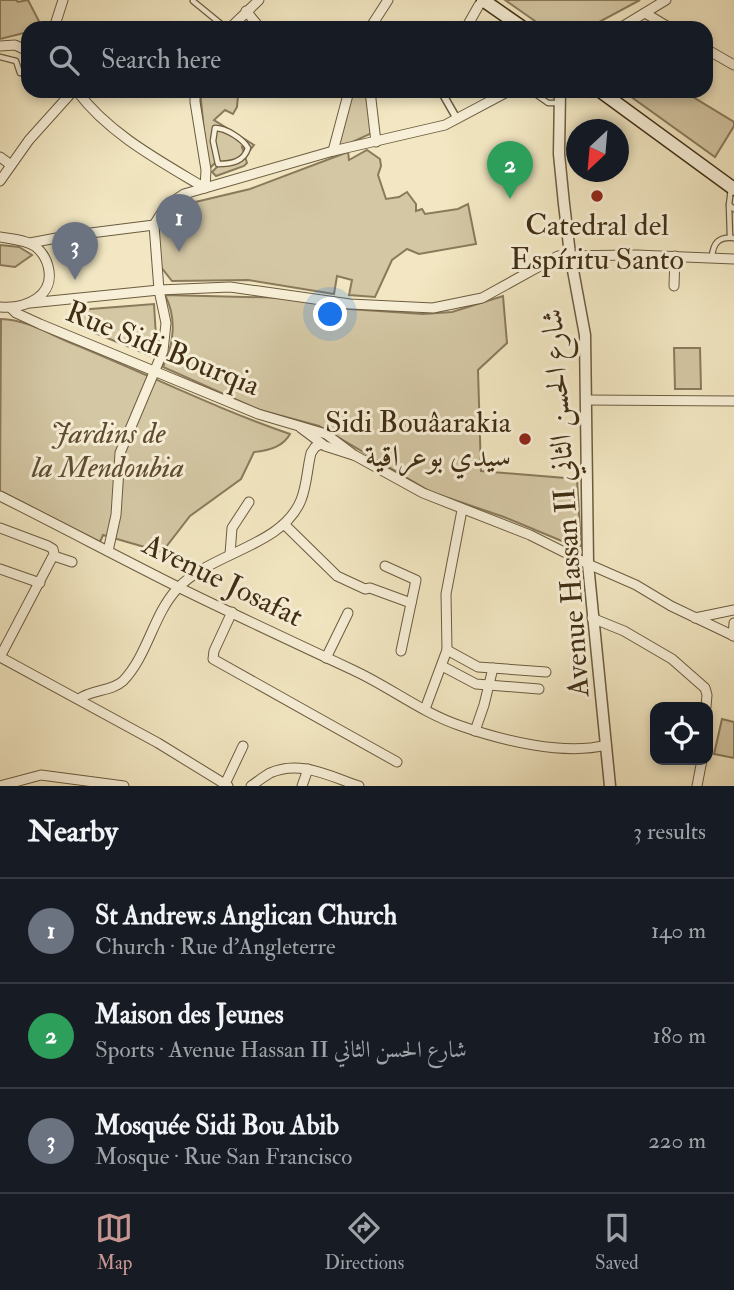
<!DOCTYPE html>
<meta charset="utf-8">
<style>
body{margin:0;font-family:"IM FELL Double Pica",Amiri,serif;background:#242831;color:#f1f3f6}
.controls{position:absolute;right:21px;bottom:21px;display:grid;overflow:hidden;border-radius:14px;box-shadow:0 4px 10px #0003}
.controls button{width:63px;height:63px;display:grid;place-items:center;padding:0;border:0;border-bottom:2px solid #363941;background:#171b24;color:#f1f3f6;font:35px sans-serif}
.compass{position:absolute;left:566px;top:119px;width:63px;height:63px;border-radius:50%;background:#171b24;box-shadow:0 4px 10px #0003;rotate:206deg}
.you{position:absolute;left:331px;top:315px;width:24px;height:24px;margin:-18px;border:5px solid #fff;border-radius:50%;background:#1a73e8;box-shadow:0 0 0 10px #1a73e833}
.badge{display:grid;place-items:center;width:46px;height:46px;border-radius:50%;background:#c59692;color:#fff;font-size:23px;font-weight:700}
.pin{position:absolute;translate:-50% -58px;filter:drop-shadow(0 2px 4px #0008)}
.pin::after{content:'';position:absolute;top:37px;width:24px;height:21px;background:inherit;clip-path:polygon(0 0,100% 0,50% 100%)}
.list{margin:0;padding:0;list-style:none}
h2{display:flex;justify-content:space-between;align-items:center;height:91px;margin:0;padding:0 28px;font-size:30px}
h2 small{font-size:23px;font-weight:400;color:#9ea1a6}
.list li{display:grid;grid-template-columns:46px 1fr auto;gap:21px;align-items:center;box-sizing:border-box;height:105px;padding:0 28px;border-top:2px solid #363941}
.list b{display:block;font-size:26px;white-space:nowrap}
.list p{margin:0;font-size:23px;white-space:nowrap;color:#9ea1a6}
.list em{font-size:23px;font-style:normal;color:#9ea1a6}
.icon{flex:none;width:38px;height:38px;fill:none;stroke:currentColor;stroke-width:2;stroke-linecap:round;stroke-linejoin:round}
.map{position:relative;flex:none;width:734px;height:786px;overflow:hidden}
.search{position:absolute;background:#171b24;box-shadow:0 4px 10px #0003;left:21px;right:21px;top:21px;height:77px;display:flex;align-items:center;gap:18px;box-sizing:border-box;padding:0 24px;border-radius:21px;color:#9ea1a6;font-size:26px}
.sheet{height:406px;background:#171b24}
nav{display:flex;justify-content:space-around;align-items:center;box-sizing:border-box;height:98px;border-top:2px solid #363941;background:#171b24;font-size:19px;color:#9ea1a6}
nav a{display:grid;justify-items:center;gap:4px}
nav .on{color:#c59692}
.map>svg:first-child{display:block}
.green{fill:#d4c7a4;stroke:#8a7a5c;stroke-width:2}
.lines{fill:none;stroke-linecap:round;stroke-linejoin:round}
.service-casing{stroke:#6c5c3f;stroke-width:7}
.pedestrian-casing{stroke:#6c5c3f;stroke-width:9}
.minor-casing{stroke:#6c5c3f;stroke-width:11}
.tertiary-casing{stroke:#6c5c3f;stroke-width:13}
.secondary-casing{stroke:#402d13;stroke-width:15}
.service{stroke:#f7efd7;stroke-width:4.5}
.pedestrian{stroke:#f7efd7;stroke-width:6}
.minor{stroke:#f7efd7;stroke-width:9}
.tertiary{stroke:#f7efd7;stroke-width:10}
.secondary{stroke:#f7efd7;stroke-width:12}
.poi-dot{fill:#8f2418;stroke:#f7efd7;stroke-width:2.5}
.labels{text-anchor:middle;stroke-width:6;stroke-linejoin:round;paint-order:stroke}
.poi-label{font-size:30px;fill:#402d13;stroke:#f7efd7}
.street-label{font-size:30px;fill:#402d13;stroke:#f7efd7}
.park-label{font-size:30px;font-style:italic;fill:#5e4c30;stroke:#f7efd7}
</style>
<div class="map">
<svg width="734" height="786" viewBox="0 0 734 786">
<rect width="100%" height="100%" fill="#f2e7c2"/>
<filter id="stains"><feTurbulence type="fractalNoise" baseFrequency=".00286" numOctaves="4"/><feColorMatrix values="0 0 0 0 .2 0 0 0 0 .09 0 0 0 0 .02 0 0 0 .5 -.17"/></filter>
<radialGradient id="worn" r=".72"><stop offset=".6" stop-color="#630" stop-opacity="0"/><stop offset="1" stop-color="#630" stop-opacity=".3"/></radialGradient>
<g class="green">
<path d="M0,0H16L18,2L28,0L42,27L28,28V32L0,39Z"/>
<path d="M505,0H640L588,28H545Z"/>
<path d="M200,91H220L234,97L235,94L238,96L237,107L233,114L225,110L214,120L254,145L250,150L242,147L247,163L244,166L216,176L212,172L221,163L218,160L210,168L207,160Z"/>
<path d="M353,91H367L372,133L333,151Z"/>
<path d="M623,91H683L734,122V126L715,157Z"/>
<path d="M367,150L380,159L381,166L378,175L386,199L399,197L407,192L416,204V211L422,209L425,214L458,209L468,204L476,244L419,254L407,249L392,260L375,297L349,295L352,280L337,276L334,294L248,280L172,281L161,267L157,228L171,210L187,204L250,189L348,152L349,160Z"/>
<path d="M0,245L19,247L32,255L15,267L0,265Z"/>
<path d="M165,295L291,298L349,309L423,314L452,312L503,296L507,343L478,370L481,471L577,479L581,546L569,544L504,517L431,492L319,426L260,410L163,367C174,344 177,318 165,295Z"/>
<path d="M154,304L156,337L151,356L78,326V310Z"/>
<path d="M1,319C29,320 50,335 76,345C147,374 217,409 290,434C283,447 267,451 254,452L241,479L190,516L162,552L103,535L100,542L0,491Z"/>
<path d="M674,348H700L701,389H675Z"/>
<path d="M722,719L734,722V758L714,754Z"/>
</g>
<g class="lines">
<defs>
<g id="service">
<path d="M193,1L226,28"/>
<path d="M507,25L508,28"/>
<path d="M43,26L51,28"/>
<path d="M0,57L16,61L20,73"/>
<path d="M531,91L548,103H559"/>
<path d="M215,128C226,128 243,139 248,148C244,162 231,164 218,164L213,141Z"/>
<path d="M731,188L729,205L734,209"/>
<path d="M729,205L730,237"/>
<path d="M712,257C713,243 719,236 734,238"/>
</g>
<path id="pedestrian" d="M441,91L457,119"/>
<g id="minor">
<path d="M246,11L260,28"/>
<path d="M645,13L670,28"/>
<path d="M54,28L63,0"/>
<path d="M230,28L259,0"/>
<path d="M370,28L388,0"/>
<path d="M466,28L479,5"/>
<path d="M620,28L666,0"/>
<path d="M0,46L15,45L28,51"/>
<path d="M706,49L734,65"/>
<path d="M77,91C109,134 160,161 205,188"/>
<path d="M195,91V102L206,170L205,188"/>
<path d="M370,91L376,142"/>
<path d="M333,151L349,91"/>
<path d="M0,157L11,165"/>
<path d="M0,181L29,140L73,91"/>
<path d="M0,237C12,239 27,240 36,247C42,252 46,258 48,266C56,296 26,309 0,307"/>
<path d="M30,243L67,236L154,225"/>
<path d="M674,286L675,256"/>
<path d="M30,303L159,290L230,287L350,304L433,308L482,298L558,256L636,255L734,259"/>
<path d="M11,308L16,313L40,324L258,414L326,434L354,455L423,493L530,535L588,564L636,585L671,606L734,636"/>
<path d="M586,400L734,401"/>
<path d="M301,428L325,446L353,455"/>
<path d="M0,496C60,526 120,558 180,588C237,616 295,643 353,670C390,687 422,713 461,726C501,740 564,756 606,745"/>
<path d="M285,525L337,576L365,589L370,588L411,603"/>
<path d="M0,528L48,546L53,549L54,554L0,657"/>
<path d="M108,551L116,515L120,453L163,351L166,323L159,290L154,225L166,206L184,194L333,151L445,125L509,91"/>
<path d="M230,554L232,528L249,502"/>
<path d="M54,556L72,562"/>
<path d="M385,566L416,580L401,651"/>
<path d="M0,569L40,583"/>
<path d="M232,612L214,651L213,659L397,762"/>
<path d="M592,618L624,631L672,659L705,688L707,695L706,707"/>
<path d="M695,618L734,610"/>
<path d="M733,636L734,623"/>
<path d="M447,650L478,667L546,672"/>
<path d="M0,657L158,743L228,786"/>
<path d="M326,658L348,613"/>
<path d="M442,666L476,684L539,689"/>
<path d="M79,699C92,689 111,692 123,681C148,655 153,615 177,589C211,552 282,547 301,500C307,485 307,469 311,453L315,447L321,444"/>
<path d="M425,709L447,650L446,594L462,510"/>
<path d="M475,731L484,705L493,668"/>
<path d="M225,784L243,746"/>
<path d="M0,786L41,775L124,786"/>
<path d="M251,786C257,782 263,777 270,773C300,759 331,777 359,786"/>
<path d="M302,786L308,769"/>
<path d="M697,786L702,760"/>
</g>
<path id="tertiary" d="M560,91L559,154L564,204L570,254L585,335L588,564L610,786"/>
<g id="secondary">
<path d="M483,0L523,28"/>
<path d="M600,91L734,189"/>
</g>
</defs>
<use href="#service" class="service-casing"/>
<use href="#pedestrian" class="pedestrian-casing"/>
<use href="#minor" class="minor-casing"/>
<use href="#tertiary" class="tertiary-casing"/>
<use href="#secondary" class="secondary-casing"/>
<use href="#service" class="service"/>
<use href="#pedestrian" class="pedestrian"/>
<use href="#minor" class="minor"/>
<use href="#tertiary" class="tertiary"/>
<use href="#secondary" class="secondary"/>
</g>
<g class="poi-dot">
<circle cx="597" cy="196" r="7"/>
<circle cx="525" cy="439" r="7"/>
</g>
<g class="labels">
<g class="poi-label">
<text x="597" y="235">Catedral del<tspan x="597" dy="34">Espíritu Santo</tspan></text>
<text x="511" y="432" text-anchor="end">Sidi Bouâarakia<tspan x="511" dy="34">سيدي بوعراقية</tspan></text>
</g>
<g class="street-label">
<text transform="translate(163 348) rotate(22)" y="10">Rue Sidi Bourqia</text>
<text transform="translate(565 503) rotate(-94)" y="10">Avenue Hassan II شارع الحسن الثاني</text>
<text transform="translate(223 580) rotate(26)" y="10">Avenue Josafat</text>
</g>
<g class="park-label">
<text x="108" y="443">Jardins de<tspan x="108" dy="34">la Mendoubia</tspan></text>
</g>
</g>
<rect width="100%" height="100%" filter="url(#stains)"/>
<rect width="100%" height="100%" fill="url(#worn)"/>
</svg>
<div class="controls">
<button><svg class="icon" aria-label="locate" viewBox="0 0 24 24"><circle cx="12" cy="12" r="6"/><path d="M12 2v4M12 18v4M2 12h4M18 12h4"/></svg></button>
</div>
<svg class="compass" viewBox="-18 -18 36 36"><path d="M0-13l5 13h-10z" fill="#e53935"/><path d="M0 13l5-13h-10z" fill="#9ea1a6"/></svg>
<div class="you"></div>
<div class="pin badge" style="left:179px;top:252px;background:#6b7280">1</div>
<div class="pin badge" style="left:510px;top:199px;background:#2e9e5b">2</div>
<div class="pin badge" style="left:75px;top:280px;background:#6b7280">3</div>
<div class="search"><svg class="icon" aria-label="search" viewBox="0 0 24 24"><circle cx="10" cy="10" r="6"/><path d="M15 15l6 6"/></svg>Search here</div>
</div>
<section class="sheet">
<h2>Nearby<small>3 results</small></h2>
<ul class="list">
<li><span class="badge" style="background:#6b7280">1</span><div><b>St Andrew.s Anglican Church</b><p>Church · Rue d'Angleterre</p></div><em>140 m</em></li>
<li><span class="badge" style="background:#2e9e5b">2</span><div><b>Maison des Jeunes</b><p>Sports · Avenue Hassan II شارع الحسن الثاني</p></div><em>180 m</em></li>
<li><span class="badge" style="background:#6b7280">3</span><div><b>Mosquée Sidi Bou Abib</b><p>Mosque · Rue San Francisco</p></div><em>220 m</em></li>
</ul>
</section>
<nav>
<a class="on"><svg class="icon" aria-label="map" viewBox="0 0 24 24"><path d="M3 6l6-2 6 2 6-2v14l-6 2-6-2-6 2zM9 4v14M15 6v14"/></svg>Map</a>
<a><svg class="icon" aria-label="directions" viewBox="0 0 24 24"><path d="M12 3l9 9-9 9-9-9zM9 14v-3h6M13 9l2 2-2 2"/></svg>Directions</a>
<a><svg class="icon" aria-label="saved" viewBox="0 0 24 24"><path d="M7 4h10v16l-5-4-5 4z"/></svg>Saved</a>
</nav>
